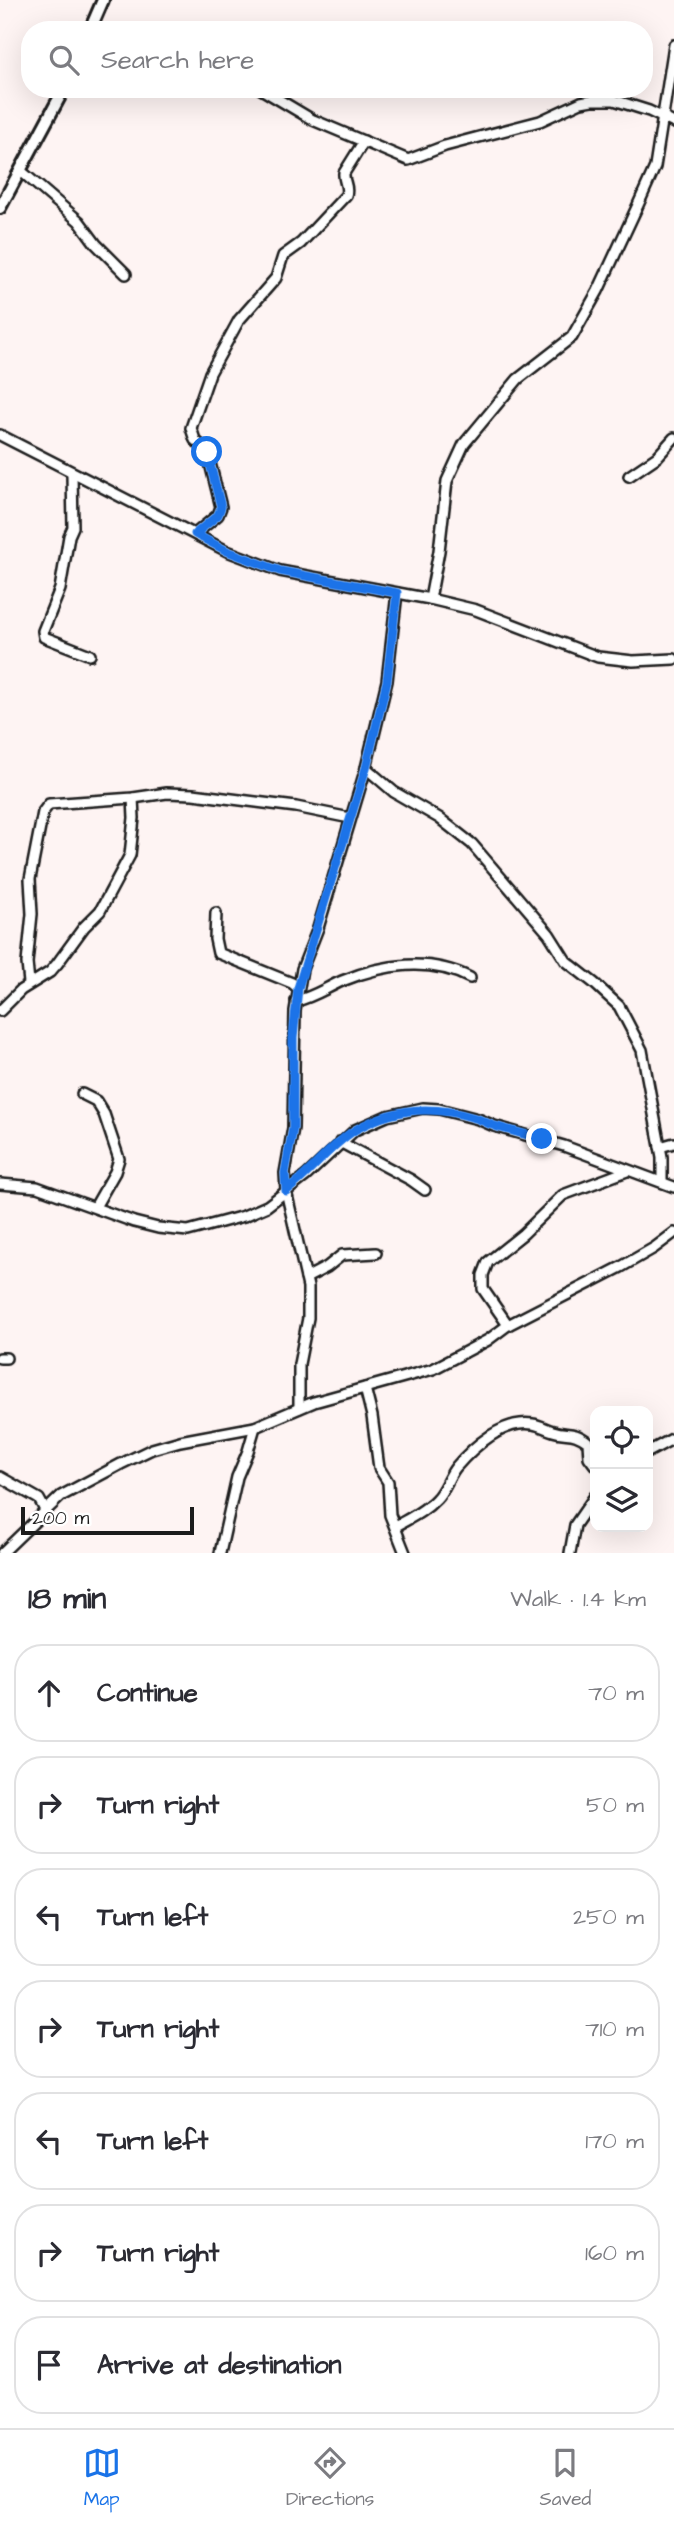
<!DOCTYPE html>
<meta charset="utf-8">
<style>
body{margin:0;font-family:"Architects Daughter",sans-serif;background:#f7f7f7;color:#2b2b33}
.controls{position:absolute;right:21px;bottom:21px;display:grid;overflow:hidden;border-radius:14px;box-shadow:0 7px 28px #0002}
.controls button{width:63px;height:63px;display:grid;place-items:center;padding:0;border:0;border-bottom:2px solid #e1e1e2;background:#fff;color:#2b2b33;font:35px sans-serif}
.scale{position:absolute;left:21px;bottom:18px;width:173px;box-sizing:border-box;padding-left:7px;border:4px solid #1c1c1c;border-top:0;font-size:19px;line-height:24px;white-space:nowrap;color:#1c1c1c;-webkit-text-stroke:5px #fff;paint-order:stroke}
.stop{position:absolute;width:21px;height:21px;margin:-16px;border:5px solid #1a73e8;border-radius:50%;background:#fff}
.stop.end{background:#1a73e8;border-color:#fff;box-shadow:0 2px 7px #0008}
.list{margin:0;padding:0;list-style:none}
h2{display:flex;justify-content:space-between;align-items:center;height:91px;margin:0;padding:0 28px;font-size:30px}
h2 small{font-size:23px;font-weight:400;color:#7c7c81}
.list li{display:grid;grid-template-columns:46px 1fr auto;gap:21px;align-items:center;box-sizing:border-box;height:98px;margin:0 14px 14px;padding:0 14px;border:2px solid #e1e1e2;border-radius:28px}
.list b{display:block;font-size:26px;white-space:nowrap}
.list em{font-size:23px;font-style:normal;color:#7c7c81}
.icon{flex:none;width:38px;height:38px;fill:none;stroke:currentColor;stroke-width:2;stroke-linecap:round;stroke-linejoin:round}
.map{position:relative;flex:none;width:674px;height:1553px;overflow:hidden}
.search{position:absolute;background:#fff;box-shadow:0 7px 28px #0002;left:21px;right:21px;top:21px;height:77px;display:flex;align-items:center;gap:18px;box-sizing:border-box;padding:0 24px;border-radius:28px;color:#7c7c81;font-size:26px}
.sheet{height:875px;background:#fff}
nav{display:flex;justify-content:space-around;align-items:center;box-sizing:border-box;height:98px;border-top:2px solid #e1e1e2;background:#fff;font-size:19px;color:#7c7c81}
nav a{display:grid;justify-items:center;gap:4px}
nav .on{color:#1a73e8}
.map>svg:first-child{display:block}
.lines{fill:none;stroke-linecap:round;stroke-linejoin:round}
.minor-casing{stroke:#1c1c1c;stroke-width:14}
.major-casing{stroke:#1c1c1c;stroke-width:16}
.minor{stroke:#fff;stroke-width:9}
.major{stroke:#fff;stroke-width:10}
.route{stroke:#1a73e8;stroke-width:9}
</style>
<div class="map">
<svg width="674" height="1553" viewBox="0 0 674 1553">
<rect width="100%" height="100%" fill="#fef4f3"/>
<filter id="ink" filterUnits="userSpaceOnUse"><feTurbulence type="fractalNoise" baseFrequency=".0143" numOctaves="2"/><feDisplacementMap in="SourceGraphic" scale="14" xChannelSelector="R" yChannelSelector="G"/><feConvolveMatrix kernelMatrix="1 2 1 2 8 2 1 2 1" color-interpolation-filters="sRGB"/></filter>
<g filter="url(#ink)">
<g class="lines">
<defs>
<g id="minor">
<path d="M261,89L313,120L408,160L445,146L540,121L581,102L592,100H614L649,111L674,123"/>
<path d="M21,171L79,221L96,244L126,274"/>
<path d="M0,435L227,551L280,571L430,599L476,610L598,657L633,661L674,659"/>
<path d="M72,474L73,527L69,536L60,589L43,631L44,637L90,655"/>
<path d="M629,476L657,457L674,438"/>
<path d="M195,534L218,515L221,507L207,451L195,440L191,428L210,373L239,320L276,278L283,256L301,243L346,195C349,186 343,182 344,173L364,141"/>
<path d="M430,599L439,551L447,481L464,444L518,379L572,337L598,291L638,205L655,167L674,45"/>
<path d="M366,768L394,792L439,818L472,844L549,934L566,961L594,983L619,1006L642,1050L662,1157V1181"/>
<path d="M216,913L215,939L218,953L292,983L298,988"/>
<path d="M29,983L27,963L32,914L30,879L43,812L49,804L133,798L167,793L193,794L296,807L350,818"/>
<path d="M296,1001C313,997 326,988 342,981C383,964 430,957 470,978"/>
<path d="M0,1011L21,990L50,972L57,964L84,927L100,911L130,855L134,818L133,798"/>
<path d="M82,1094L96,1101L104,1114L119,1159L115,1172L95,1207"/>
<path d="M340,1142L411,1180L425,1190"/>
<path d="M660,1147L674,1143"/>
<path d="M0,1184L37,1187L134,1222L158,1228L188,1231L244,1216L267,1206L306,1176L355,1130L387,1116L423,1108L439,1109L478,1119L494,1126L564,1146L674,1187"/>
<path d="M306,1278L327,1267L342,1255L376,1253"/>
<path d="M508,1325L483,1289V1275L488,1262L523,1234L563,1195L627,1171"/>
<path d="M0,1358H6"/>
<path d="M365,1388L372,1416L379,1468L388,1482L390,1515L405,1553"/>
<path d="M299,1408V1364L308,1318V1287L286,1191L285,1173L293,1128L295,1011L302,969L318,928L366,768L387,681L397,593"/>
<path d="M648,1452L674,1438"/>
<path d="M0,1477L39,1499L45,1510"/>
<path d="M396,1526C410,1518 425,1511 436,1499C445,1490 448,1477 456,1467C473,1447 504,1419 533,1424C540,1425 546,1429 553,1431C568,1436 572,1430 588,1442L589,1457L595,1465"/>
<path d="M2,1553L61,1496L121,1464L152,1449L180,1441L255,1427L314,1402L433,1369L488,1340L508,1325L621,1267L654,1248L674,1233"/>
<path d="M220,1553L237,1477L248,1451L255,1427"/>
<path d="M570,1553L575,1525L595,1496"/>
</g>
<g id="major">
<path d="M90,30L103,0"/>
<path d="M0,208L64,89"/>
</g>
</defs>
<use href="#minor" class="minor-casing"/>
<use href="#major" class="major-casing"/>
<use href="#minor" class="minor"/>
<use href="#major" class="major"/>
</g>
</g>
<g class="lines" filter="url(#ink)">
<path class="route" d="M207,452L221,507L218,515L195,534L227,551L280,571L397,593L387,681L366,768L298,988L293,1038V1128L285,1173L286,1191C311,1173 329,1146 355,1130C393,1107 434,1105 475,1118C482,1120 488,1124 495,1126C510,1131 526,1134 542,1139"/>
</g>
</svg>
<div class="controls">
<button><svg class="icon" aria-label="locate" viewBox="0 0 24 24"><circle cx="12" cy="12" r="6"/><path d="M12 2v4M12 18v4M2 12h4M18 12h4"/></svg></button>
<button><svg class="icon" aria-label="layers" viewBox="0 0 24 24"><path d="M12 4l9 5-9 5-9-5zM3 14l9 5 9-5"/></svg></button>
</div>
<div class="scale">200 m</div>
<div class="stop" style="left:207px;top:452px"></div>
<div class="stop end" style="left:542px;top:1139px"></div>
<div class="search"><svg class="icon" aria-label="search" viewBox="0 0 24 24"><circle cx="10" cy="10" r="6"/><path d="M15 15l6 6"/></svg>Search here</div>
</div>
<section class="sheet">
<h2>18 min<small>Walk · 1.4 km</small></h2>
<ul class="list">
<li><svg class="icon" aria-label="ahead" viewBox="0 0 24 24"><path d="M12 20V5M6 11l6-6 6 6"/></svg><div><b>Continue</b></div><em>70 m</em></li>
<li><svg class="icon" aria-label="right" viewBox="0 0 24 24"><path d="M7 20v-9h11M14 6l5 5-5 5"/></svg><div><b>Turn right</b></div><em>50 m</em></li>
<li><svg class="icon" aria-label="left" viewBox="0 0 24 24"><path d="M17 20v-9H6M10 6l-5 5 5 5"/></svg><div><b>Turn left</b></div><em>250 m</em></li>
<li><svg class="icon" aria-label="right" viewBox="0 0 24 24"><path d="M7 20v-9h11M14 6l5 5-5 5"/></svg><div><b>Turn right</b></div><em>710 m</em></li>
<li><svg class="icon" aria-label="left" viewBox="0 0 24 24"><path d="M17 20v-9H6M10 6l-5 5 5 5"/></svg><div><b>Turn left</b></div><em>170 m</em></li>
<li><svg class="icon" aria-label="right" viewBox="0 0 24 24"><path d="M7 20v-9h11M14 6l5 5-5 5"/></svg><div><b>Turn right</b></div><em>160 m</em></li>
<li><svg class="icon" aria-label="arrive" viewBox="0 0 24 24"><path d="M6 21V4h12l-3 4 3 4H6"/></svg><div><b>Arrive at destination</b></div></li>
</ul>
</section>
<nav>
<a class="on"><svg class="icon" aria-label="map" viewBox="0 0 24 24"><path d="M3 6l6-2 6 2 6-2v14l-6 2-6-2-6 2zM9 4v14M15 6v14"/></svg>Map</a>
<a><svg class="icon" aria-label="directions" viewBox="0 0 24 24"><path d="M12 3l9 9-9 9-9-9zM9 14v-3h6M13 9l2 2-2 2"/></svg>Directions</a>
<a><svg class="icon" aria-label="saved" viewBox="0 0 24 24"><path d="M7 4h10v16l-5-4-5 4z"/></svg>Saved</a>
</nav>
